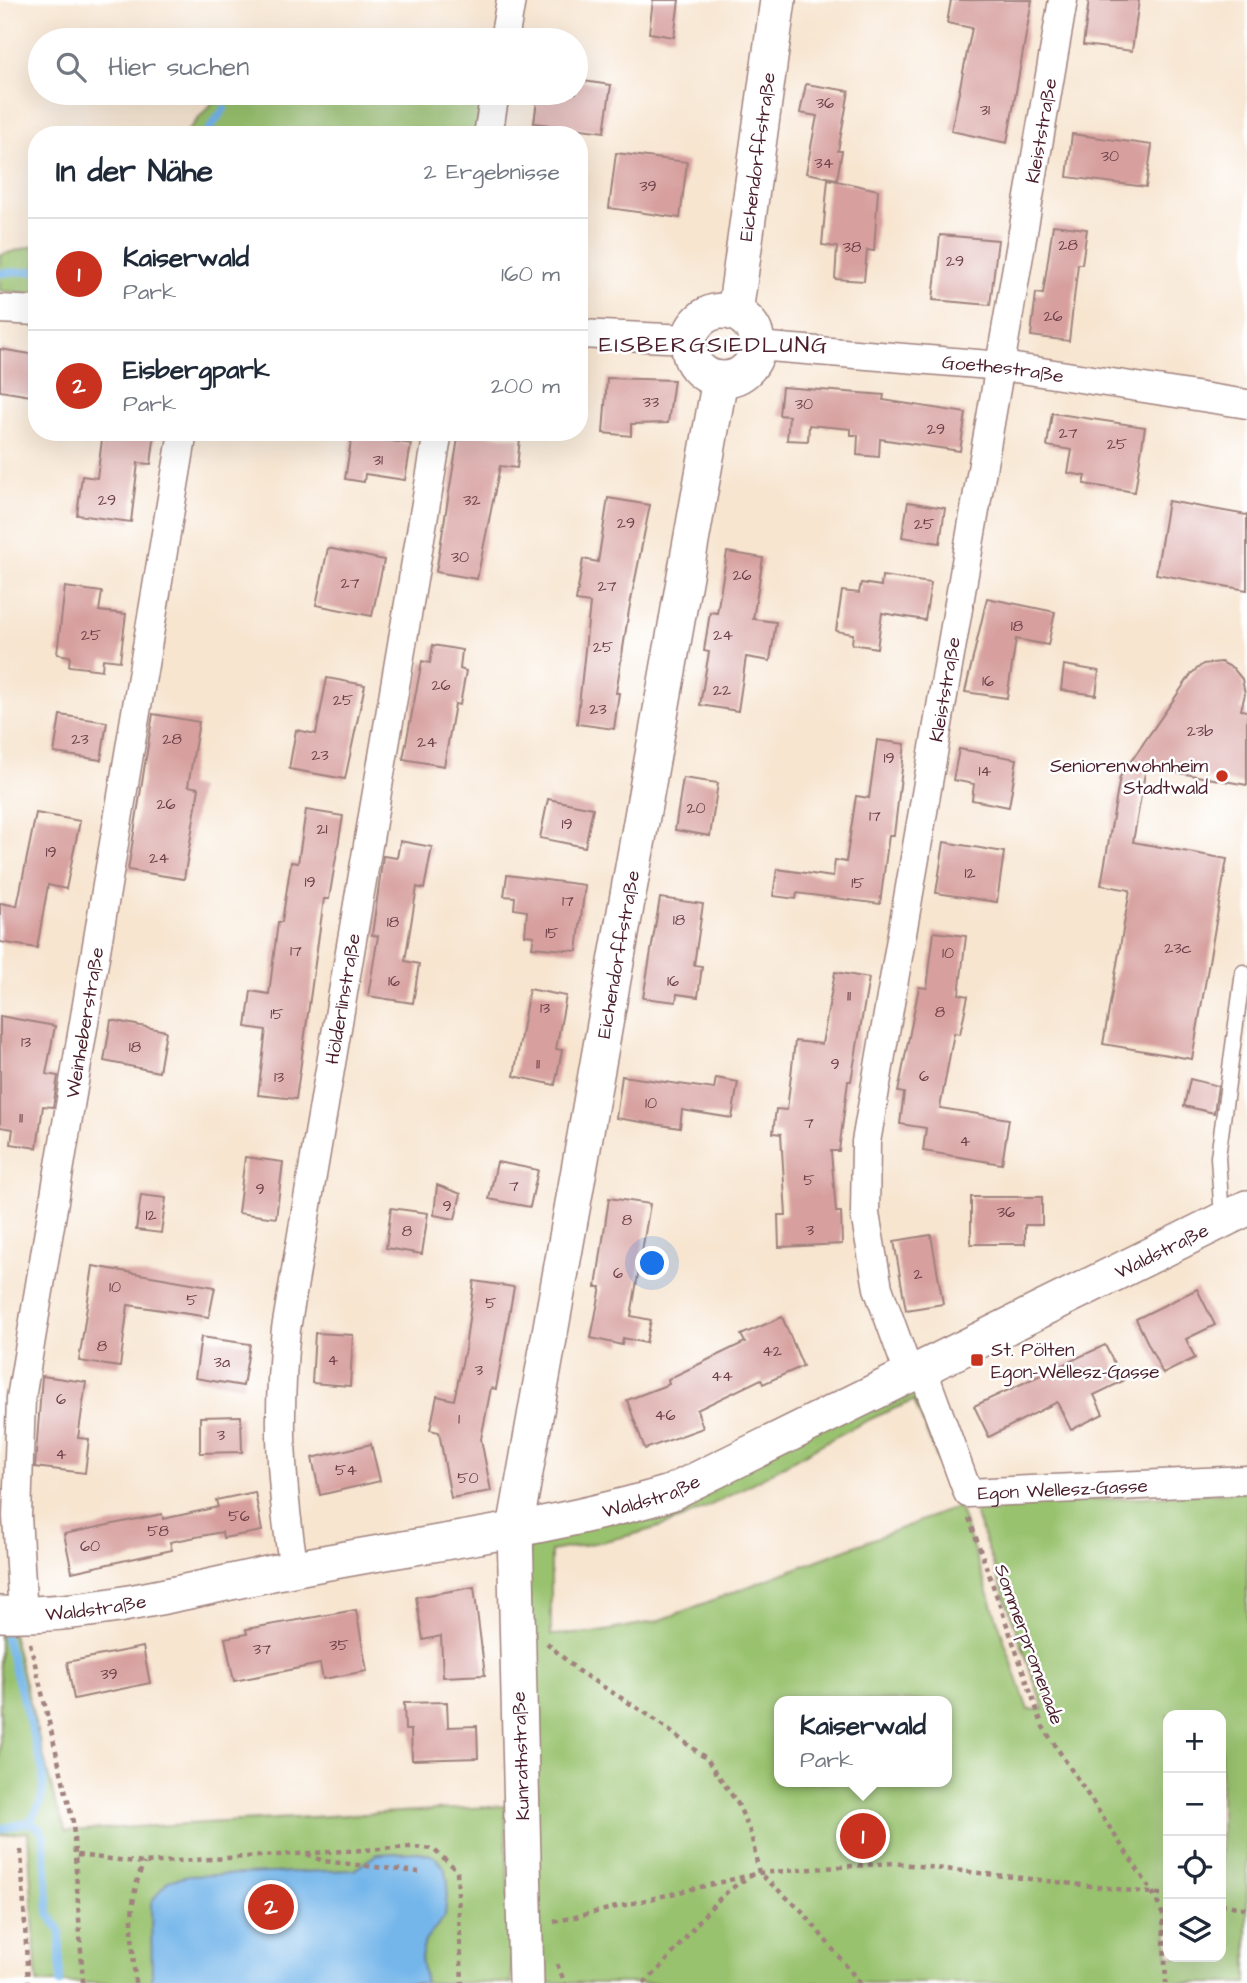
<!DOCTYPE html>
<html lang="de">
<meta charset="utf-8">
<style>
body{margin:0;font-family:"Architects Daughter",sans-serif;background:#f2f2f3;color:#1f2937}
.controls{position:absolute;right:21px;bottom:21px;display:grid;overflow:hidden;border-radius:14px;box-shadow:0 7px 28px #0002}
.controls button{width:63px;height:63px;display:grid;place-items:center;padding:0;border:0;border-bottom:2px solid #e0e1e3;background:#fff;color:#1f2937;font:35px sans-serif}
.you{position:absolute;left:653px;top:1264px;width:24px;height:24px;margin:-18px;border:5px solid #fff;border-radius:50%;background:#1a73e8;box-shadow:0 0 0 10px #1a73e833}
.badge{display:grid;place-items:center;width:46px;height:46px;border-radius:50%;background:#c8321e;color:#fff;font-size:23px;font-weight:700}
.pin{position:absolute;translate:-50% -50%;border:4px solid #fff;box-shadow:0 2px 7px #0006}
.popup{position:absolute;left:774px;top:1696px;width:178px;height:91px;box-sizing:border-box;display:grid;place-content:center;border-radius:14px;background:#fff;filter:drop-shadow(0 2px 5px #0005);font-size:23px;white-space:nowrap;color:#747a83}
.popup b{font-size:26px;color:#1f2937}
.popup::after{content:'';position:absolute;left:50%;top:100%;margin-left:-14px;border:14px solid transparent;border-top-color:#fff}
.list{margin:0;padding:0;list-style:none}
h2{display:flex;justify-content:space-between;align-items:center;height:91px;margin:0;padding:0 28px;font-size:30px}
h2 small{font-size:23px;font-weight:400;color:#747a83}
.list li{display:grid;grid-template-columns:46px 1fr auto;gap:21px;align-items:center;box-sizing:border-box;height:112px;padding:0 28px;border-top:2px solid #e0e1e3}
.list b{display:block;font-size:26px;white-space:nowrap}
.list p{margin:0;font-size:23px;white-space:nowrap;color:#747a83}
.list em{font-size:23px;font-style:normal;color:#747a83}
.icon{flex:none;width:38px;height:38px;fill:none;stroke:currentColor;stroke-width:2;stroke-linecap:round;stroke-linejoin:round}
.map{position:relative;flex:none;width:1247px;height:1983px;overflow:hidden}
.search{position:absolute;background:#fff;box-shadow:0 7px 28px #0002;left:28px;top:28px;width:560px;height:77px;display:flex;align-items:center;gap:18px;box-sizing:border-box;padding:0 24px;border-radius:38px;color:#747a83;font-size:26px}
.panel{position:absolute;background:#fff;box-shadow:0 7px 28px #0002;left:28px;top:126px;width:560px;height:315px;border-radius:28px}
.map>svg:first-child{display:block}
.green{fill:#99c26e;stroke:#72704c;stroke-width:2;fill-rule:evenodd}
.water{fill:#75b6ea;stroke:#606a8a;stroke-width:2}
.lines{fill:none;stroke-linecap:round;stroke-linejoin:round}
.stream{stroke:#75b6ea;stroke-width:8}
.building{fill:#d7a09f}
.service-casing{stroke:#a0827e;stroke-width:17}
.minor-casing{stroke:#a0827e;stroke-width:31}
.tertiary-casing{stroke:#a0827e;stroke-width:38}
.path{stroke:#a0827e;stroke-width:4.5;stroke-dasharray:5 5;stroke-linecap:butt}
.service{stroke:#fff;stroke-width:14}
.minor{stroke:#fff;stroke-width:28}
.tertiary{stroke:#fff;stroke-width:35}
.poi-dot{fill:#c8321e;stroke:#fff;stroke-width:2.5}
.labels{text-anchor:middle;stroke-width:5;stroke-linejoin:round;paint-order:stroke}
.number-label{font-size:16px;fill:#6d3f48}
.street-label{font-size:19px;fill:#4a1f2b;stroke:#fff}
.poi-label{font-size:19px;fill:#4a1f2b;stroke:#fff;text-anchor:end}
.quarter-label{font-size:23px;letter-spacing:2px;fill:#4a1f2b;stroke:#fff}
</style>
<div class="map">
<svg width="1247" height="1983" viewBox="0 0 1247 1983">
<rect width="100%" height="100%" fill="#fff"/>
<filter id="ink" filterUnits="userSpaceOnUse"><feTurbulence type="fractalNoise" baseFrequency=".0143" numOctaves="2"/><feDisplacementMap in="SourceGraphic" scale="14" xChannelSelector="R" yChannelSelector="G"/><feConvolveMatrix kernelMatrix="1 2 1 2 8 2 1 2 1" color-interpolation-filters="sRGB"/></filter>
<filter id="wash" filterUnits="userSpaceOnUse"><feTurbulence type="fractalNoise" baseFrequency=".00686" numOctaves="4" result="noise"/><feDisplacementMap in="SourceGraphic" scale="28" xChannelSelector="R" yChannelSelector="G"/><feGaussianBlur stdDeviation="1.57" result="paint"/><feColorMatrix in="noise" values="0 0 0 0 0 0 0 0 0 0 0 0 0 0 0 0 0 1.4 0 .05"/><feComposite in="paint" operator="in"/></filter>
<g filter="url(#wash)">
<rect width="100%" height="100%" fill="#f7e5d0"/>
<g class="green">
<path d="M221,93H484L476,135H184Z"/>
<path d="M37,245V293L0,291V255Z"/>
<path d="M917,1391L921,1395L1028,1710L1044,1709L973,1507L1247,1491V1983H537L528,1550L535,1542L900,1392ZM914,1401L957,1507L658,1621L594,1633L551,1635V1551C596,1543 643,1535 686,1517C763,1483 833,1430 914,1401ZM779,1701H947V1782H779ZM1168,1715H1221V1957H1168Z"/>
<path d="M0,1629H11L55,1801L66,1831L505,1806L512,1983H37L28,1832L0,1835Z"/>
</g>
<path class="water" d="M419,1852L434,1856L444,1867L448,1881L445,1916L425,1941L421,1957L425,1983H152L151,1902L168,1881L188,1876L354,1870L377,1854Z"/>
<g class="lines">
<g class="stream">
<path d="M205,135L224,109"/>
<path d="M0,273L37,271"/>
<path d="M6,1638L43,1771C44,1792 43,1805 29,1822"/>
<path d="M0,1829L29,1822L39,1828L44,1837L49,1914L60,1930V1983"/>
</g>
</g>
<g id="blocks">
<g class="building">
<path d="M653,0H679L674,37L649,33Z"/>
<path d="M951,0H1032L1007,143L951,131L972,28L947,23Z"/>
<path d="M1089,0H1139L1132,51L1083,45Z"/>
<path d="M576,80L611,85L604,132L534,123L538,93H576Z"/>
<path d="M806,84L849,91L838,151H842L837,179L806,173L817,116L800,113Z"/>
<path d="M1072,134L1152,145L1146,187L1067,177Z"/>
<path d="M616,153L687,162L680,218L609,208Z"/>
<path d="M828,179L878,190L874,251L867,250L864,281L835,279L837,247L822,245Z"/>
<path d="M1053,225L1087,229L1082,264H1078L1069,341L1031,336L1036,293L1043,294Z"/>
<path d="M940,235L998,240L990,305L933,300Z"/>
<path d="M0,349L37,355V397L0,391Z"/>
<path d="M607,378L674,380L668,423L631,424V436L603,433Z"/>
<path d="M782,387L884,395L883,400L966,413L960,451L880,439L879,457L857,455L858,435H851V429L809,425L808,441L787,440L789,416L779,415Z"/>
<path d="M1052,413L1145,427L1135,492L1084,484L1086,476L1068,473L1072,450L1047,446Z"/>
<path d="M103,432H155L151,464L138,463L131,522L77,515L82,476L97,478Z"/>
<path d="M459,432L520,438L517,468L500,466L477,579L436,572Z"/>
<path d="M352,435L411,444L405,480L365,474L364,482L345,479Z"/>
<path d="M608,498L650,505L629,610L616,693H619L614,729L577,724L590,603L576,601L583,559L598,562Z"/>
<path d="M1168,501L1247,515V590L1156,574Z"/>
<path d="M908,502L945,508L940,543L902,537Z"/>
<path d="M328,548L384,560L372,616L316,605Z"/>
<path d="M727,552L763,558L753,619L776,622L770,661L746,657L738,711L700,705L709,652L704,651L710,612L717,613Z"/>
<path d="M882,576L931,583L925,620L882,613L877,648L852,644L853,634L836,631L842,591L859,593L861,583L881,586Z"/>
<path d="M65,587L102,592L99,611L126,614L120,661L103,659L102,670L69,666L70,656L57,654Z"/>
<path d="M987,598L1055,612L1048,645L1016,639L1007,698L965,692Z"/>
<path d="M433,645L462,650L460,669L466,671L460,705L455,704L444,766L403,759L422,661L430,663Z"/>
<path d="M1221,662L1233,668L1242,679L1245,694L1241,710L1247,711V785L1146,767L1133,842L1227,859L1192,1059L1103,1044L1130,890L1101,885L1120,777L1192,673L1203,664Z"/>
<path d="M1064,665L1099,671L1096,695L1061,690Z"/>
<path d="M327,678L365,685L345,779L289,769L296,730L316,734Z"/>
<path d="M153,714L199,722L188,786L199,788L184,879L128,870Z"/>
<path d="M60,715L107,722L101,760L54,753Z"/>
<path d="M877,740L905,744L894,835H889L880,904L797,893L796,899L773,896L777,869L833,877L835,860L846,862L856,796L869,798Z"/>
<path d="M959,749L1017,759L1009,807L972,800L974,784L953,780Z"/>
<path d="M683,778L718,783L710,836L675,830Z"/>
<path d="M548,799L593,808L585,847L540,838Z"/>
<path d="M306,810L343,816L329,899H324L296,1099L258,1095L266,1030L246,1027L251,991L269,994L278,922H282L291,862L298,863Z"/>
<path d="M36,813L80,821L66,889L48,885L37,948L0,942V903L17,906Z"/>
<path d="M400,841L432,847L424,889L417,887L405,961L419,964L413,1003L368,996L378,936L372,935L383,856L397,858Z"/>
<path d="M944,842L1004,852L997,902L936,893Z"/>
<path d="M507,875L585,885L577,951L532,947L534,936L525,935L527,911L514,909L515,897L504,896Z"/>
<path d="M660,898L703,904L694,965L702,966L698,997L677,994L676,1002L643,998Z"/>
<path d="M934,932L966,936L959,994L968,996L960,1034L954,1033L940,1108L1009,1119L1002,1164L923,1151L926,1128L900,1124L904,1093L898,1092L919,987L927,988Z"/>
<path d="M835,972L869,978L851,1081H848L839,1151H831L836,1212H841L842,1244L779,1247L778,1215H786L781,1134L773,1133L776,1109L787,1110L795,1041L822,1044Z"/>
<path d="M529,989L566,996L556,1049L562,1050L555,1085L514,1076Z"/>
<path d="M0,1016L55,1026L46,1074L58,1076L53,1107L43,1106L37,1148L11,1144L13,1129L0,1127Z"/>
<path d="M111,1020L166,1031L159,1072L104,1061Z"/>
<path d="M622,1076L714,1089L716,1078L738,1082L732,1118L682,1110L680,1128L616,1118Z"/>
<path d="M1190,1079L1218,1086L1214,1113L1184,1106Z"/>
<path d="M245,1157L283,1162L276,1218L238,1213Z"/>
<path d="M497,1162L538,1170L530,1207L489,1199Z"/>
<path d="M437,1185L461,1194L455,1219L434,1215Z"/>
<path d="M141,1195L166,1198L161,1233L136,1230Z"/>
<path d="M971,1197H1042V1225H1025V1244H971Z"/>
<path d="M609,1198L650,1204L631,1316L651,1320L646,1343L623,1338L622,1345L591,1338L601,1287H596Z"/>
<path d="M391,1208L428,1213L422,1254L386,1248Z"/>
<path d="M931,1235L943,1304L906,1310L894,1241Z"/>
<path d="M93,1266L215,1287L209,1317L128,1305L120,1367L79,1361Z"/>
<path d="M474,1281L514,1287L496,1389L491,1388L481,1439L491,1491L451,1498L439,1432L430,1430L437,1396L454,1400L465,1349Z"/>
<path d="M1197,1289L1215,1325L1186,1339L1195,1358L1163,1374L1136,1319Z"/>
<path d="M782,1317L803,1366L763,1384L761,1379L697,1410L703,1428L645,1449L627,1400L669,1384L668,1379L745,1342L741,1335Z"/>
<path d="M315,1333L353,1335L350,1386L312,1383Z"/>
<path d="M201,1337L250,1344L243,1386L195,1378Z"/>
<path d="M1105,1345L1123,1381L1094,1395L1103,1414L1071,1430L1057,1402L989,1437L974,1406Z"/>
<path d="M42,1376L86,1382L78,1438L89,1439L85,1473L35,1467Z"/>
<path d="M241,1416L242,1452L200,1453V1417Z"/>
<path d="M371,1444L380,1481L320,1495L312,1458Z"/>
<path d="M255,1492L262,1531L223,1538L222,1532L170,1542L172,1550L72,1572L64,1534L162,1514L163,1519L218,1507L216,1500Z"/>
<path d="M474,1587L485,1675L443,1677L441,1636L423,1640L416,1597Z"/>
<path d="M356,1610L367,1671L323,1679L320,1664L234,1681L225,1638L247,1634L246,1629Z"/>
<path d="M143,1647L150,1683L74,1699L67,1662Z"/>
<path d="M447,1702L448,1727L477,1726L478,1758L412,1760L411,1730H405L404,1703Z"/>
</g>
</g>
</g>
<g filter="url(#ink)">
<use href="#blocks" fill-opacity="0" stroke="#a0827e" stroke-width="2"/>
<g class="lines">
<defs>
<path id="service" d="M1222,1219L1218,1157L1243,972"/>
<g id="minor">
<path d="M504,40L511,0"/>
<path d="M488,135L495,93"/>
<path d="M0,309L37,311"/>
<path d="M579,334L689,339"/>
<path id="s1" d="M757,346L1002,366L1247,404"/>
<path id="s2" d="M922,1368L968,1493L1247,1480"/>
<path id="s3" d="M909,1374L878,1288L865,1214L866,1142L1063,0"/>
<path id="s4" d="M294,1569C280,1485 277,1412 286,1329L438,432"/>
<path id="s5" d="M23,1615L17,1516L21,1398L183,432"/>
</g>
<g id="tertiary">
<circle cx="723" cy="345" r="34"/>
<path id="s6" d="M735,313L778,0"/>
<path id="s7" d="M0,1614C99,1617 196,1588 292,1569C418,1544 547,1530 670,1493L1247,1208"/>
<path id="s8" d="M526,1983L515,1529L720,379"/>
</g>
</defs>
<use href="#service" class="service-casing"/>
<use href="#minor" class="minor-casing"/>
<use href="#tertiary" class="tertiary-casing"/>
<g class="path">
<path d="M969,1518L1043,1727L1153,1893L1163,1915L1166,1983"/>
<path d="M30,1643L73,1822L83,1983"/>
<path d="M547,1643L578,1671L650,1716L707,1759L738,1804L751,1834L759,1873L802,1911L860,1983"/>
<path d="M21,1850L28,1983"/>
<path d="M307,1854L323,1861L419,1872"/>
<path d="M77,1855L144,1863L413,1847L433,1849L457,1870L462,1983"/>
<path d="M1221,1904L1247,1909"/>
<path d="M554,1922L759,1873L893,1863L1168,1895"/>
<path d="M557,1964L565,1983"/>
<path d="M135,1983C133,1942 126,1901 144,1863"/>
<path d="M644,1983C681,1953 705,1900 748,1878"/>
</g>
<use href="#service" class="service"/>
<use href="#minor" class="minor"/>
<use href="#tertiary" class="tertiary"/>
</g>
</g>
<g class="poi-dot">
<circle cx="1222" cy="776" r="7"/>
<rect x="970" y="1353" width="14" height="14" rx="3.5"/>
</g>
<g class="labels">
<g class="number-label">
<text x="825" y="108">36</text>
<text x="985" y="115">31</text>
<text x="1110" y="161">30</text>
<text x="824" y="168">34</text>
<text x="648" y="191">39</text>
<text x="1068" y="250">28</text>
<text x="852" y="252">38</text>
<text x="955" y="266">29</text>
<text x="1053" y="321">26</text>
<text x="651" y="407">33</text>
<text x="804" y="409">30</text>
<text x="936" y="434">29</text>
<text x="1068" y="438">27</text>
<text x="1117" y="449">25</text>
<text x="378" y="465">31</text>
<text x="107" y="505">29</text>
<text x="472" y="505">32</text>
<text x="626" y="528">29</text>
<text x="924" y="529">25</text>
<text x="460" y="562">30</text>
<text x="742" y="580">26</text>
<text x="350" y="588">27</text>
<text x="607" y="591">27</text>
<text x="1017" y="631">18</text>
<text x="91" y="640">25</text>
<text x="723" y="640">24</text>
<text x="603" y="652">25</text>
<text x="988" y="686">16</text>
<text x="441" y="690">26</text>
<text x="722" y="695">22</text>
<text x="343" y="705">25</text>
<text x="598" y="714">23</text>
<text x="1200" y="736">23b</text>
<text x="80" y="744">23</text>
<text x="172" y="744">28</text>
<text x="427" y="747">24</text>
<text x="320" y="760">23</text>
<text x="889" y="763">19</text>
<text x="985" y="776">14</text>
<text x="166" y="809">26</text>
<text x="696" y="813">20</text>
<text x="875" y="821">17</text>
<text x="567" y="829">19</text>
<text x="322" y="834">21</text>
<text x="51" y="857">19</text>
<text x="159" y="863">24</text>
<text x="970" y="878">12</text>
<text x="310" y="887">19</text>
<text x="858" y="888">15</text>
<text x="568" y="906">17</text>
<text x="679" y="925">18</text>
<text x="393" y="927">18</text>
<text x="552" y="938">15</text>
<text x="1178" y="953">23c</text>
<text x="296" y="956">17</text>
<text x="948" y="958">10</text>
<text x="394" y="986">16</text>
<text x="673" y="986">16</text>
<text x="849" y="1001">11</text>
<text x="545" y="1013">13</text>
<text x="940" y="1017">8</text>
<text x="277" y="1019">15</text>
<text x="26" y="1047">13</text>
<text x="135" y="1052">18</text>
<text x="538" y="1069">11</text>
<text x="835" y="1069">9</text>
<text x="924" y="1081">6</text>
<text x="279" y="1082">13</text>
<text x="651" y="1108">10</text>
<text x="21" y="1123">11</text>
<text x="809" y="1128">7</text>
<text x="965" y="1146">4</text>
<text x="809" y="1185">5</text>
<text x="514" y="1191">7</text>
<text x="260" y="1194">9</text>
<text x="447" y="1211">9</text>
<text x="1006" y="1217">36</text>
<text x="151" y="1220">12</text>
<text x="627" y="1225">8</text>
<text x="810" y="1235">3</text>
<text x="407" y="1236">8</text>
<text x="618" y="1278">6</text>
<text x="918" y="1279">2</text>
<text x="115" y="1292">10</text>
<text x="192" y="1305">5</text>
<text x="491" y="1308">5</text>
<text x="102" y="1351">8</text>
<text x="772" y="1356">42</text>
<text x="333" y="1365">4</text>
<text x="222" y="1367">3a</text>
<text x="479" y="1375">3</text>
<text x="722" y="1381">44</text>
<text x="61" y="1404">6</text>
<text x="665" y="1420">46</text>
<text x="459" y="1424">1</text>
<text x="221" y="1440">3</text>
<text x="61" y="1459">4</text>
<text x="346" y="1475">54</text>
<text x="468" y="1483">50</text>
<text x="239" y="1521">56</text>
<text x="158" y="1536">58</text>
<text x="90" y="1551">60</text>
<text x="339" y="1650">35</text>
<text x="262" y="1654">37</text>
<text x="109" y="1679">39</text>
</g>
<g class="street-label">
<text dy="7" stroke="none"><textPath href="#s3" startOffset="1265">Kleiststraße</textPath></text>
<text dy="7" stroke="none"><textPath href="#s6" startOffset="158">Eichendorffstraße</textPath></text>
<text dy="7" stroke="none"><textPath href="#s1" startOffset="247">Goethestraße</textPath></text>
<text dy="7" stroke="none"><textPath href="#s3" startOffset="698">Kleiststraße</textPath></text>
<text dy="7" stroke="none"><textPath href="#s8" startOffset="1038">Eichendorffstraße</textPath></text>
<text dy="7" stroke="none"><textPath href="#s4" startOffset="576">Hölderlinstraße</textPath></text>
<text dy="7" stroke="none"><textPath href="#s5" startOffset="598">Weinheberstraße</textPath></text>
<text dy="7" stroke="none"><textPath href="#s7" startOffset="1230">Waldstraße</textPath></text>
<text dy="7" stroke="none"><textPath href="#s2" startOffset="228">Egon Wellesz-Gasse</textPath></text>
<text dy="7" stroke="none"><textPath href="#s7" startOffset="663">Waldstraße</textPath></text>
<text dy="7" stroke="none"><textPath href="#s7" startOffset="96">Waldstraße</textPath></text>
<text transform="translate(1030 1644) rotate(70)" y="7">Sommerpromenade</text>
<text transform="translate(520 1756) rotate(-92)" y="7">Kunrathstraße</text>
</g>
<g class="poi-label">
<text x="1208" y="772">Seniorenwohnheim<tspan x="1208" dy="22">Stadtwald</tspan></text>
<text x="991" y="1356" text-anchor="start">St. Pölten<tspan x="991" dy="22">Egon-Wellesz-Gasse</tspan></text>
</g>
<g class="quarter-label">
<text x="714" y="352">EISBERGSIEDLUNG</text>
</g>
</g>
</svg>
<div class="controls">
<button>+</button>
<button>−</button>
<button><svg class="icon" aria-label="locate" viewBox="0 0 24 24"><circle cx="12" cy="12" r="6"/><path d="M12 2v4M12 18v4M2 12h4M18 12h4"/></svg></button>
<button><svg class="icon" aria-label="layers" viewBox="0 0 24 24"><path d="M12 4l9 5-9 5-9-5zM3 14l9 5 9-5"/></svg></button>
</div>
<div class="you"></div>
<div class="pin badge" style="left:863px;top:1836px">1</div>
<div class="popup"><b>Kaiserwald</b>Park</div>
<div class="pin badge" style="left:271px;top:1907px">2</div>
<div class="search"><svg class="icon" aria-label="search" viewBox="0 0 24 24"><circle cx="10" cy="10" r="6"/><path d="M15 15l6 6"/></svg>Hier suchen</div>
<section class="panel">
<h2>In der Nähe<small>2 Ergebnisse</small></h2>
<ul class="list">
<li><span class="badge">1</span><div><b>Kaiserwald</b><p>Park</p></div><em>160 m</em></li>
<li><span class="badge">2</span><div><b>Eisbergpark</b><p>Park</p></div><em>200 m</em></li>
</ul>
</section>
</div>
